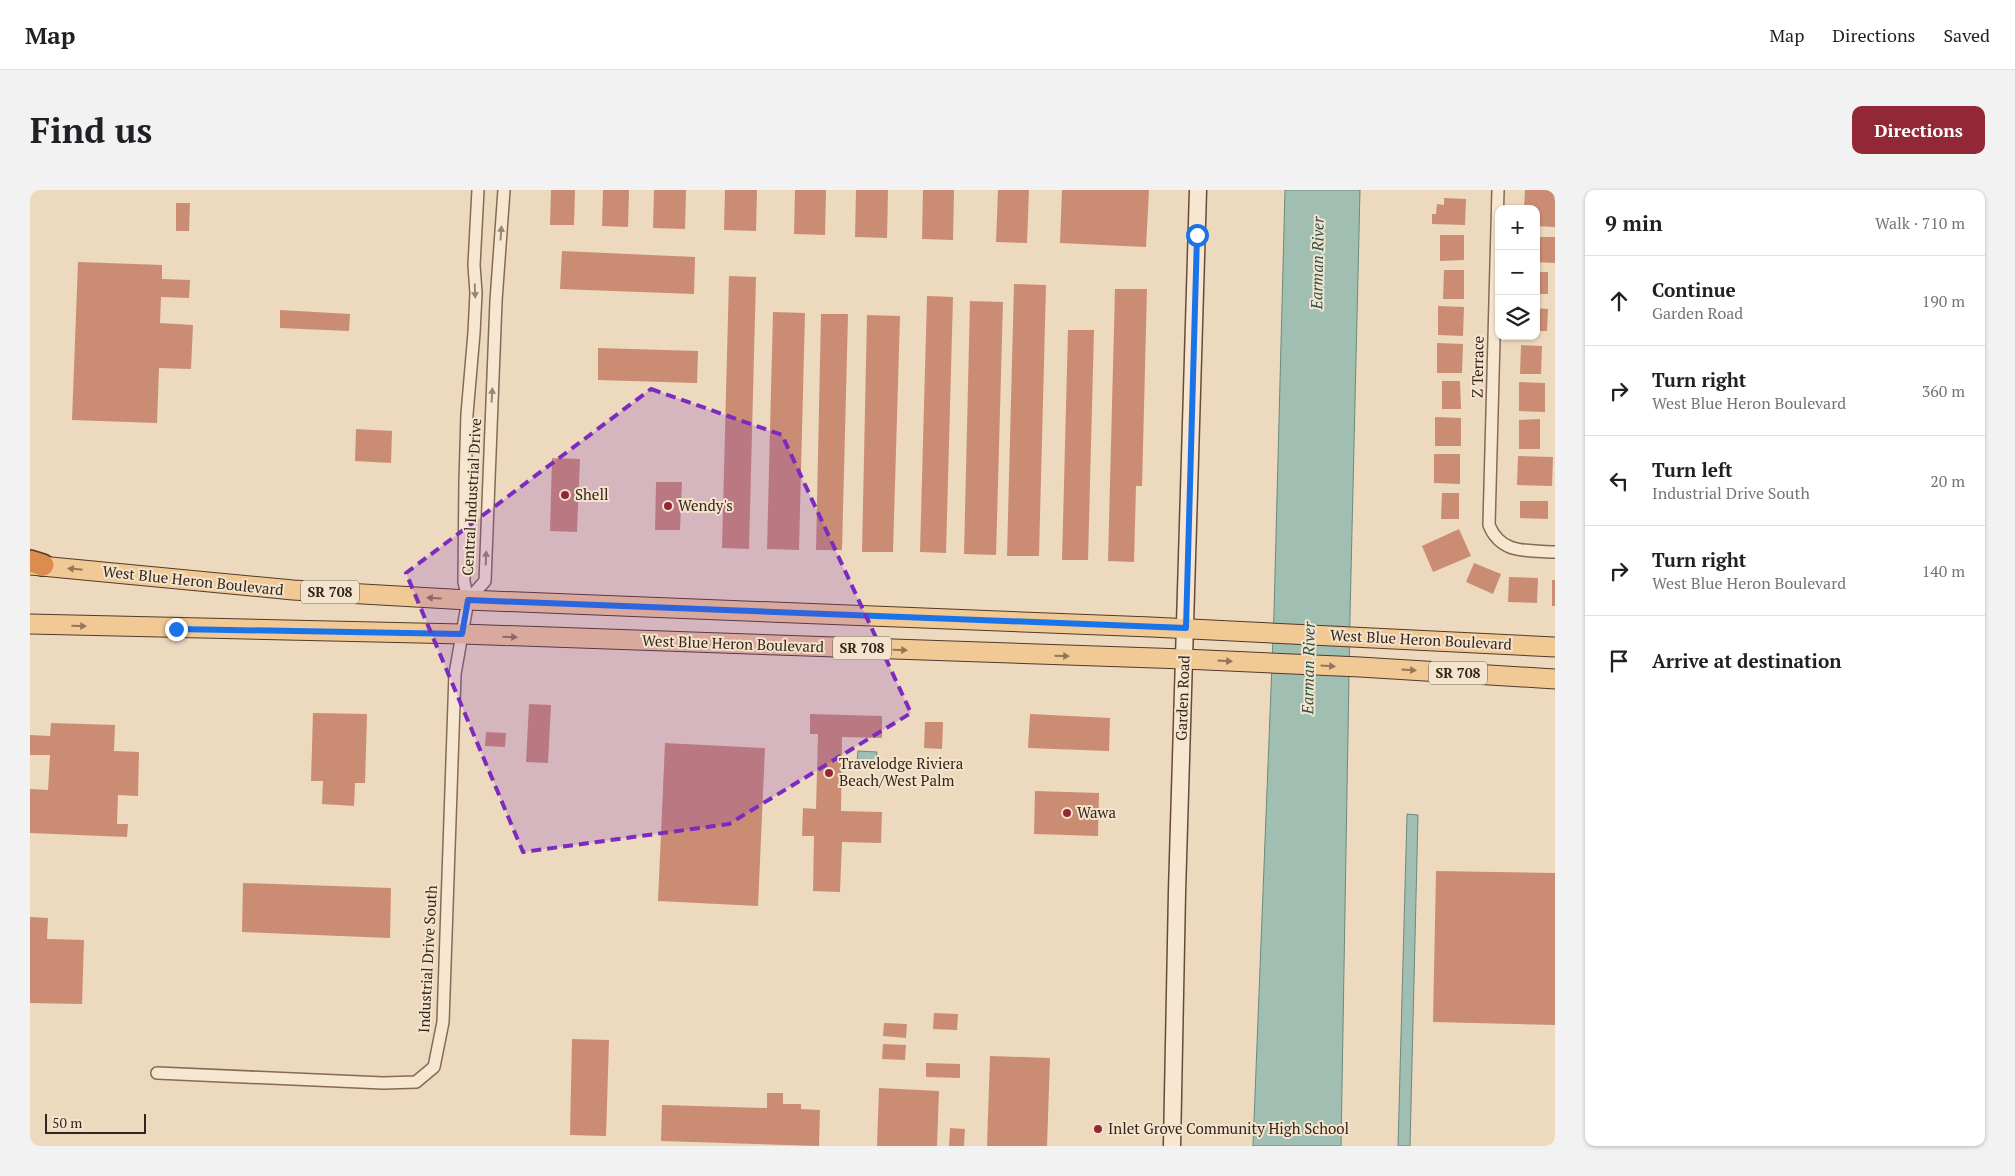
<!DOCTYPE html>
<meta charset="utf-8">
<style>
body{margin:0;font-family:"PT Serif",serif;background:#f2f2f2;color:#202124}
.controls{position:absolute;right:15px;top:15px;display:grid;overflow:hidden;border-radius:10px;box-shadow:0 1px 4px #0004}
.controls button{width:45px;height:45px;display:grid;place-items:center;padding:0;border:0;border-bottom:1px solid #e0e0e0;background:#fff;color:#202124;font:25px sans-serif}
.scale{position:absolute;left:15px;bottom:12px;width:101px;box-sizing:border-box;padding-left:5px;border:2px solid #34241b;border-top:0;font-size:14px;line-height:18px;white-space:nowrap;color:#34241b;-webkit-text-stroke:4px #f4e4cd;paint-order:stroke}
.stop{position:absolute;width:15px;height:15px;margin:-11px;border:4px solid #1a73e8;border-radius:50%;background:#fff}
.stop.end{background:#1a73e8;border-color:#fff;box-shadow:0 1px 5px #0008}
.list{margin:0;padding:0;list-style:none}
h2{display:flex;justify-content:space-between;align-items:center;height:65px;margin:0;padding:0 20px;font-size:21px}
h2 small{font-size:16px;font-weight:400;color:#757577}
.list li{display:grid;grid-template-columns:32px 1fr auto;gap:15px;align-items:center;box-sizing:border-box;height:90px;padding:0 20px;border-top:1px solid #e0e0e0}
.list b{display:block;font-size:19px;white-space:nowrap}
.list p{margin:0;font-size:16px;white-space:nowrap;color:#757577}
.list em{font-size:16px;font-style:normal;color:#757577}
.icon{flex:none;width:28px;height:28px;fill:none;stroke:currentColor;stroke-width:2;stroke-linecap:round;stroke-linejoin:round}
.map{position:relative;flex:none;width:1525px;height:956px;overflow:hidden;border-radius:10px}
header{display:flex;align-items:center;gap:30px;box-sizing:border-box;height:70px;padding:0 25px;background:#fff;border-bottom:1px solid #e0e0e0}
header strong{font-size:24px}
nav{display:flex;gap:28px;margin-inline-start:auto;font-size:18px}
.intro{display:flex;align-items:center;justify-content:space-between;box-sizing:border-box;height:120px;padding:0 30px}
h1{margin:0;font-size:35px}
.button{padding:12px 22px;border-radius:10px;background:#922836;color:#fff;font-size:18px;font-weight:700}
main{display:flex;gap:30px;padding:0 30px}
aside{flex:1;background:#fff;border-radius:10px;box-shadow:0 1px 4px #0004}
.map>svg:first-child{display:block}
.water{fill:#a1beb2;stroke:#698b7e}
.building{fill:#ca8d74}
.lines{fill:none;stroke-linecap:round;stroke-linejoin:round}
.street-casing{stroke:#846a57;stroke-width:14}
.secondary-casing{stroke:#664b3a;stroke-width:19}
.primary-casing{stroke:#52392c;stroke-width:21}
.highway-casing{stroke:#52392c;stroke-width:24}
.street{stroke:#f8e7d0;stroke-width:11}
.secondary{stroke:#f8e7d0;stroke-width:16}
.primary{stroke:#f0c995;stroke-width:19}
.highway{stroke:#dc8c4e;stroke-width:21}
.oneway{fill:#968676}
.oneway2{fill:#927658}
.route{stroke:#1a73e8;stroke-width:6}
.marked{fill:#7b2cbf;fill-opacity:0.2;stroke:#7b2cbf;stroke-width:4;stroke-dasharray:10 6;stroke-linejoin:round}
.poi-dot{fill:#922836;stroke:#f4e4cd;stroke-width:2}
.labels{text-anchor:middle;stroke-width:4;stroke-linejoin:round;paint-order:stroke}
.shield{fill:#f4e4cd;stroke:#6e5e50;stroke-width:1}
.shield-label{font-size:14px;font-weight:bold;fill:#34241b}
.street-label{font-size:15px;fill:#34241b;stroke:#f4e4cd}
.poi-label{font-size:15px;fill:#34241b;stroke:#f4e4cd;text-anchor:start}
.water-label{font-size:16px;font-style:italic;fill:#2b534c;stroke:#f4e4cd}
</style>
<header>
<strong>Map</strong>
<nav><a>Map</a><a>Directions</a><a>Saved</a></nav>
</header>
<div class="intro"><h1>Find us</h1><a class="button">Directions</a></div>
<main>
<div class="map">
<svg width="1525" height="956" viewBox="0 0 1525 956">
<rect width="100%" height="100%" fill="#edd9be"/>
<g class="water">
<path d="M1255,0H1330L1320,425L1311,956H1223L1244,423Z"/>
<path d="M828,561L847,562L846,573L827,572Z"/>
<path d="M1377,624L1388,625L1380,956H1368Z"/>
</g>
<g class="building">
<path d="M521,0H545L544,35H520Z"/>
<path d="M573,0H599L598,37L572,36Z"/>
<path d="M624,0H656L655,39L623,38Z"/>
<path d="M695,0H727L726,41L694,40Z"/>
<path d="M765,0H796L795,45L764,44Z"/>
<path d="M826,0H858L857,48L825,47Z"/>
<path d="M893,0H924L923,50L892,49Z"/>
<path d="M968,0H999L997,53L966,52Z"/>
<path d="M1032,0H1119L1116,57L1030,53Z"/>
<path d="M1495,0H1525V37L1506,36V19H1494Z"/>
<path d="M1414,8L1436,9L1435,35L1402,34V24H1406L1407,14L1414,15Z"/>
<path d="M146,13H160L159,41H146Z"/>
<path d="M1410,45H1434V70L1410,71Z"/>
<path d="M1506,47H1525V73L1506,72Z"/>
<path d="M532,61L665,67L664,104L530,99Z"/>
<path d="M48,72L132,75V89L160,90L159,108L131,107L130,133L163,135L161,179L129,178L127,233L42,230Z"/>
<path d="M1414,80H1434V109H1413Z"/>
<rect x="1506" y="82" width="12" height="22"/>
<path d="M699,86L726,87L719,359L692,358Z"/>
<path d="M984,94L1016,95L1009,366H977Z"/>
<path d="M1085,99H1117L1112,296H1106L1104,372L1078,371Z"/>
<path d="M897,106L923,107L916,363L890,362Z"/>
<path d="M940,111L973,112L966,365L934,364Z"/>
<path d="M1408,116L1434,117L1433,146L1408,145Z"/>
<path d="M1506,118L1518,119L1517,141H1506Z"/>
<path d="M250,120L320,124L319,141L250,138Z"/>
<path d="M743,122L775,123L769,360L737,359Z"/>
<path d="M791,124H818L812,360H786Z"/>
<path d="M837,125L870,126L863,362H832Z"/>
<path d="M1038,140H1064L1058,370H1032Z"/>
<path d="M1407,153L1433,154L1432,183H1407Z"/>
<path d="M1491,155L1512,156L1511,184H1490Z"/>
<path d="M568,158L668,161L667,193L568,190Z"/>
<path d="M1412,191H1430L1431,219H1412Z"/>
<path d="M1489,192L1515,193V222L1489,221Z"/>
<path d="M1405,227L1431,228V256H1405Z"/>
<path d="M1510,229V259H1489V230Z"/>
<path d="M326,239L362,241L361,273L325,271Z"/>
<path d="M1404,264H1430V294L1404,293Z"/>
<path d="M1488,266L1523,267L1522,296L1487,295Z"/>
<path d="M522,268L550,269L547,342L520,341Z"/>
<path d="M626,292H652L650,340H625Z"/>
<path d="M1412,303H1429V329H1411Z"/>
<path d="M1490,311H1518V329L1490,328Z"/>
<path d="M1429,339L1441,366L1403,382L1392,356Z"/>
<path d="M1444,373L1471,384L1463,404L1436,392Z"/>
<path d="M1479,387L1508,388L1507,413L1478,412Z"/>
<rect x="1522" y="390" width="3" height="26"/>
<path d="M499,514L521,515L518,573L496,572Z"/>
<path d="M283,523L337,524L335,593H325L324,616L292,614L293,591H281Z"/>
<path d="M780,524L852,526V548L812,547L811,621L852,622L851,653L812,652L810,702L783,701L784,646H772L773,618L786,619L788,544H780Z"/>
<path d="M1000,524L1080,528L1079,561L998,558Z"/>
<path d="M895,532H913L912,559L894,558Z"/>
<path d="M21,533L85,535L84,561L109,562L108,606L88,605L87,634H98L97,647L0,643V599L18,600L20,565H0V545L20,546Z"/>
<path d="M456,542L476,543L475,557L455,556Z"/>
<path d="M635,553L735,558L728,716L628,711Z"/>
<path d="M1005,601L1069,603L1068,646L1004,644Z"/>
<path d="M1406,681L1525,683V835L1403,832Z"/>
<path d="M213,693L361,698L360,748L212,742Z"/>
<path d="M0,727L18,728L17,749L54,750L52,814L0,813Z"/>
<path d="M904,823L928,824L927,840L903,839Z"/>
<path d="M854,833L877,834L876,848L853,846Z"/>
<path d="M542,849L579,850L576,946L540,945Z"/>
<path d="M853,854L876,855L875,870L852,869Z"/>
<path d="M960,866L1020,868L1017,956H957Z"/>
<path d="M896,873L930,874V888L896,887Z"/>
<path d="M849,898L909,901L907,956H847Z"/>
<path d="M737,903H753V914H771V919L790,920L789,956L631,951L632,915L737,918Z"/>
<path d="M920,938L935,939L934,956H919Z"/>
</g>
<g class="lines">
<defs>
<g id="street">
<path d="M1468,0L1459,335C1471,365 1498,360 1525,362"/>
<path d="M438,410L455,391L466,111L474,0"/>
<path d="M127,883L353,893L386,892L404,877L413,832L425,484L438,410L434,392L435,292L437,224L444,143L446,103L444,75L448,0"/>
</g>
<path id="secondary" d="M1142,956L1147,702L1168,0"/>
<g id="primary">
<path d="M0,375L263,400L438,410L1121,437L1525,457"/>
<path d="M0,434L432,444L1154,469L1330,477L1525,489"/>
</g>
<path id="highway" d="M0,371L13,375"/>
</defs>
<use href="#street" class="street-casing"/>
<use href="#secondary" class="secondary-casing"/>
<use href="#primary" class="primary-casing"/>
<use href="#highway" class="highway-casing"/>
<use href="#street" class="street"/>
<use href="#secondary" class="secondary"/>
<use href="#primary" class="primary"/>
<use href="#highway" class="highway"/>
</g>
<defs><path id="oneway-solid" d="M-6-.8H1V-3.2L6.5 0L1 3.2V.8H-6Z" transform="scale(1.25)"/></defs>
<g class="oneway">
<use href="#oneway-solid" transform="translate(471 43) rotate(-86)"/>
<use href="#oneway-solid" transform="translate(445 101) rotate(88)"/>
<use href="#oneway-solid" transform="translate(462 205) rotate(-87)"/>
<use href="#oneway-solid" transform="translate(456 368) rotate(-88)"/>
</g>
<g class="oneway2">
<use href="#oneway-solid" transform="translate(45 379) rotate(-174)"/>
<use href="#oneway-solid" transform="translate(404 408) rotate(-176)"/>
<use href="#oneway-solid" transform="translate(49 436) rotate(2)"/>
<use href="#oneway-solid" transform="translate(480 447) rotate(2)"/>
<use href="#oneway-solid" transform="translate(870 460) rotate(2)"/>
<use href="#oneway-solid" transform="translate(1032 466) rotate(2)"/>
<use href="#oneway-solid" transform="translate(1195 471) rotate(3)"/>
<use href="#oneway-solid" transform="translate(1298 476) rotate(3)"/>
<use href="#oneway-solid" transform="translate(1379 480) rotate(3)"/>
</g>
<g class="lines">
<path class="route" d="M146,439L432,444L438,410L1156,438L1167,45"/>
</g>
<path class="marked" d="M621,199L752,245L881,523L699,634L493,662L376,383Z"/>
<g class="poi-dot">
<circle cx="535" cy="305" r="5"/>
<circle cx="638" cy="316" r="5"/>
<circle cx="799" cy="583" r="5"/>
<circle cx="1037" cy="623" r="5"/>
<circle cx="1068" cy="939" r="5"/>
</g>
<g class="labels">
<g class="shield">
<rect x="271" y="390.5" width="58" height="23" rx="4"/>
<rect x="803" y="446.5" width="58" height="23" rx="4"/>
<rect x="1399" y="471.5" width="58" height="23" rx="4"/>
</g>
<g class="shield-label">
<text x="300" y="407">SR 708</text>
<text x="832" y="463">SR 708</text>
<text x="1428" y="488">SR 708</text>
</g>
<g class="street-label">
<text transform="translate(1448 177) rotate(-89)" y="5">Z Terrace</text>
<text transform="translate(442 307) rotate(-87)" y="5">Central Industrial Drive</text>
<text transform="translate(163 391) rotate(6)" y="5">West Blue Heron Boulevard</text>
<text transform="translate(1391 450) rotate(3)" y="5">West Blue Heron Boulevard</text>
<text transform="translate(703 454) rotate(2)" y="5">West Blue Heron Boulevard</text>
<text transform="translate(1153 508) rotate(-88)" y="5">Garden Road</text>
<text transform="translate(398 769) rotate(-87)" y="5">Industrial Drive South</text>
</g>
<g class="poi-label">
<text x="545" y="310">Shell</text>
<text x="648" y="321">Wendy's</text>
<text x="809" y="579">Travelodge Riviera<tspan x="809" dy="17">Beach/West Palm</tspan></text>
<text x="1047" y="628">Wawa</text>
<text x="1078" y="944">Inlet Grove Community High School</text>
</g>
<g class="water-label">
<text transform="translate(1287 73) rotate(-89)" y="6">Earman River</text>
<text transform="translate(1278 478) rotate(-89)" y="6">Earman River</text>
</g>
</g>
</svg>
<div class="controls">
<button>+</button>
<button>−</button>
<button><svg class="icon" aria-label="layers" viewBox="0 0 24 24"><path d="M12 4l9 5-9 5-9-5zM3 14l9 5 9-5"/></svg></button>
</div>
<div class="scale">50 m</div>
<div class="stop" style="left:1167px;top:45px"></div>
<div class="stop end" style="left:146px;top:439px"></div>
</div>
<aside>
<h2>9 min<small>Walk · 710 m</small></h2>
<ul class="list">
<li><svg class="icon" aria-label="ahead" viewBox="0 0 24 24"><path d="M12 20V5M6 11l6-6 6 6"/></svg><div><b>Continue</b><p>Garden Road</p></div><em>190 m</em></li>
<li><svg class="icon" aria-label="right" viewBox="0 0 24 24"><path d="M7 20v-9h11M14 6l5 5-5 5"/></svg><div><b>Turn right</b><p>West Blue Heron Boulevard</p></div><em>360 m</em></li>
<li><svg class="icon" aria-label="left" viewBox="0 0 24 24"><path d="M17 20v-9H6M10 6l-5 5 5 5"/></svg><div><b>Turn left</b><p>Industrial Drive South</p></div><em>20 m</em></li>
<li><svg class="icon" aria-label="right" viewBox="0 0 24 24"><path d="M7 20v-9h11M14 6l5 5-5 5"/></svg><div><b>Turn right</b><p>West Blue Heron Boulevard</p></div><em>140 m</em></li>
<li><svg class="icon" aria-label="arrive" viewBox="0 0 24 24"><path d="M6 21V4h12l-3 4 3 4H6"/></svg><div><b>Arrive at destination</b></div></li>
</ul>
</aside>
</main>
